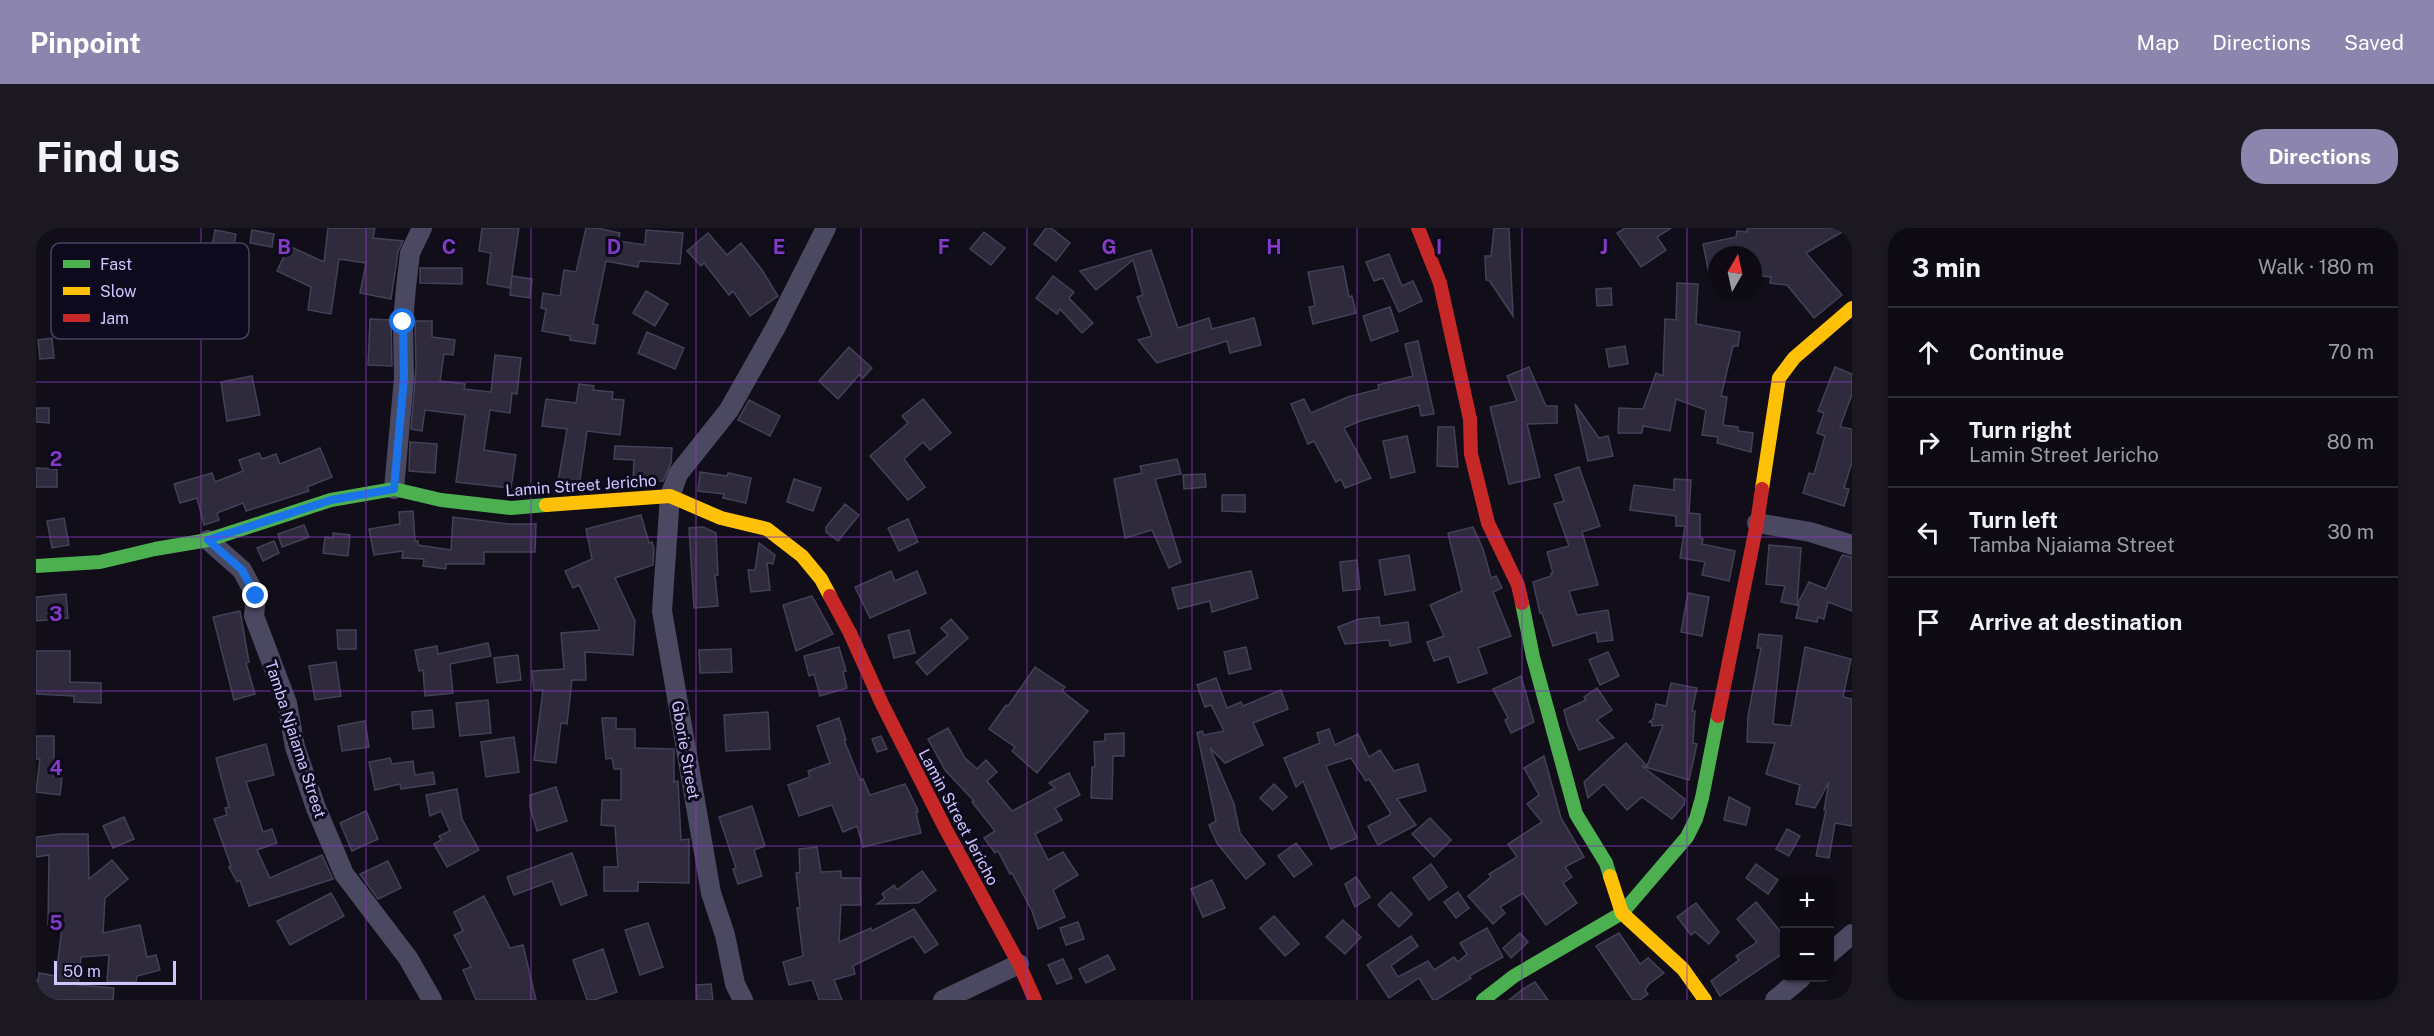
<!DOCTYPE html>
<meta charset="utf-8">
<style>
body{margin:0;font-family:"Public Sans",sans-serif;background:#1b1821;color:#f1f3f6}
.controls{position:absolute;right:18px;bottom:18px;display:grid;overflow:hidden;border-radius:12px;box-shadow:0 2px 4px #0004}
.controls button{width:54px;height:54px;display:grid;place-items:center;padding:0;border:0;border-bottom:2px solid #2d2b33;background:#0d0a13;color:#f1f3f6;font:30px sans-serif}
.compass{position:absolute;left:1672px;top:18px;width:54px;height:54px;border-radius:50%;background:#0d0a13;box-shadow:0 2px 4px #0004;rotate:9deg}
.scale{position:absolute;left:18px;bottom:15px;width:122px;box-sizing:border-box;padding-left:6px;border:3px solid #cfc6ff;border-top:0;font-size:16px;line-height:21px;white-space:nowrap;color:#cfc6ff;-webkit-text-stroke:4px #0e0a1d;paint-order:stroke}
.stop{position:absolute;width:18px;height:18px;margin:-14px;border:4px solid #1a73e8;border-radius:50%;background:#fff}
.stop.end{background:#1a73e8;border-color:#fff;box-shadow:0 2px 6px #0008}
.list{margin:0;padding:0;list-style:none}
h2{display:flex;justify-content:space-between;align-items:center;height:78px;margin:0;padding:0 24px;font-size:26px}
h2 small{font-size:20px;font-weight:400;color:#9a9aa0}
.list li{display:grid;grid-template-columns:39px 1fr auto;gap:18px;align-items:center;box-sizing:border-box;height:90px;padding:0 24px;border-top:2px solid #2d2b33}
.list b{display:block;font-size:22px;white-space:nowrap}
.list p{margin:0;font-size:20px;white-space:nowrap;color:#9a9aa0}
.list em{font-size:20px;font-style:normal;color:#9a9aa0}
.icon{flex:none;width:33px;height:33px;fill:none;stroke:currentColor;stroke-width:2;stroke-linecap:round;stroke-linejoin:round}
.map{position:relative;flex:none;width:1816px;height:772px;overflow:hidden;border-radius:24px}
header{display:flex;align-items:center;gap:36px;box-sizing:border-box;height:84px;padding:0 30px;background:#8c86ae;color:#fff}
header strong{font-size:28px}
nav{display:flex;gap:33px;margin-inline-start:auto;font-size:21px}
.intro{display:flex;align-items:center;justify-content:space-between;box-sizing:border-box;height:144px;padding:0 36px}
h1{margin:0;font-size:42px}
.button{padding:15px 27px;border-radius:24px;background:#8c86ae;color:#fff;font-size:21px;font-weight:700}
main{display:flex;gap:36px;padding:0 36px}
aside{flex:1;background:#0d0a13;border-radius:24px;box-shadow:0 2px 4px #0004}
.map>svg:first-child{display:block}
.building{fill:#2f2b3c;stroke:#444058;stroke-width:1.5}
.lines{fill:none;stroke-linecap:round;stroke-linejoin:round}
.street{stroke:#4b4962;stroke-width:20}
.fast{stroke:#4caf50;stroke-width:14}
.slow{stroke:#ffc107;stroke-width:14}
.jam{stroke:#c62828;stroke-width:14}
.route{stroke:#1a73e8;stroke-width:8}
.grid{fill:none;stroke:#833bc5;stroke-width:1.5;stroke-opacity:0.55}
.labels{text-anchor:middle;stroke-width:6;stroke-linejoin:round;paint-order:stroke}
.street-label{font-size:16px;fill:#cfc6ff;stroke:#0e0a1d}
.key{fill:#0e0a1d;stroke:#484261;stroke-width:1.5}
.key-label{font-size:16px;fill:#cfc6ff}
.grid-label{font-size:20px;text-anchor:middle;font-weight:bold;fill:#833bc5;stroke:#0e0a1d;stroke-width:6;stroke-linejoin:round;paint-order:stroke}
</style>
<header>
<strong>Pinpoint</strong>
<nav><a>Map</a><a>Directions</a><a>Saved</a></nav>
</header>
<div class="intro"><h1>Find us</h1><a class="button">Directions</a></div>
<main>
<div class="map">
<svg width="1816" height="772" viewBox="0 0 1816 772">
<rect width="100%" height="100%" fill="#110e19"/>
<g class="building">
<path d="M292,0H339L337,10L367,13L362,24L355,71L324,65L330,35L303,31L295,86L272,82L275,59L241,43L253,18L288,34Z"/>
<path d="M446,0H483L474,60L451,56L455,25L443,23Z"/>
<path d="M550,0H561L584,5L582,13L609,17L610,2L647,5L644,36L603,33L602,39L570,33L557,96L562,97L559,116L534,112V108L506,103L510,81L505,80L507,65L524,68L528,42L540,44Z"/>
<path d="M1010,0H1015L1034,15L1020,33L998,16Z"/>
<path d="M1458,0H1473L1477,88L1453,52H1450L1449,28H1455Z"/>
<path d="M1589,0H1635L1621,9L1630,22L1605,39L1581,5Z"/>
<path d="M1711,0H1813L1770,25L1806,67L1778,90L1751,57L1734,55L1735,49L1717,47V27H1681V56H1675L1667,16L1700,9L1701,3L1711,4Z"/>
<path d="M179,2L200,6L196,28L175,24Z"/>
<path d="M216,2L238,6L236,19L214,15Z"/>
<path d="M948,4L969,20L955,37L934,21Z"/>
<path d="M672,5L691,27L705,15L726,42L742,68L714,88L697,63L693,67L668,35L665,38L651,23Z"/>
<path d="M1115,22L1142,100L1173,90L1176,101L1218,90L1225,117L1194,125L1191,113L1121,135L1102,112L1116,108L1101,69L1107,67L1097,32L1060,62L1044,43Z"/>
<path d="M1353,26L1366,58L1377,53L1386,73L1363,84L1347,50L1338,53L1330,34Z"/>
<path d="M1307,38L1313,69L1316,68L1320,85L1277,96L1273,79L1279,78L1272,44Z"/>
<path d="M384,40H426V56L384,55Z"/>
<path d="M476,48L496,51L494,70L474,67Z"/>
<path d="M1017,48L1038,64L1033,70L1057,95L1046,105L1024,81L1021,86L1000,70Z"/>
<path d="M1641,55L1662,56L1660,96L1704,104L1702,118H1697L1685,168L1691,169L1687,197L1702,199V203L1717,205L1715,224L1681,215L1682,209L1666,207L1670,182L1640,171L1634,203L1607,198L1606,205H1582L1583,180L1607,181L1620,145L1627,148L1629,91L1640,92Z"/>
<path d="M1575,60L1576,77L1561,78L1560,61Z"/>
<path d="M610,63L632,76L619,98L597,85Z"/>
<path d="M1354,79L1362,103L1335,113L1327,88Z"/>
<path d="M334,91L355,92L356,138L332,137Z"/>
<path d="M379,93H396V109L419,112L417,127L408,126L404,153L429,156L428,161L455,164L459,127L485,130L481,166L476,165L474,185L454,182L448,222L480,227L475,260L420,254L429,187L389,182L386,203L375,201L380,139Z"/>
<path d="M611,104L648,120L639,141L602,125Z"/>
<path d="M16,110L18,130L4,131L2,112Z"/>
<path d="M1382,113L1398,186L1385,188L1383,177L1324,193L1308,200L1335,250L1309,260L1305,251L1300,254L1278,213L1272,216L1255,176L1268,171L1275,185L1312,169L1343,161L1342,157L1377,148L1369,116Z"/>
<path d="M1589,118L1592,136L1573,139L1570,121Z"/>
<path d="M813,119L836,140L827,150L823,147L802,171L783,153Z"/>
<path d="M1493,139L1510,178H1521V195L1491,196L1504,249L1473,256L1454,179L1481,173L1471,148Z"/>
<path d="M1799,139L1816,146V166L1804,199L1816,201V234L1808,260L1813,261L1808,278L1767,265L1773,245L1778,246L1789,208L1781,205L1788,185L1782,183Z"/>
<path d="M216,148L224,187L191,193L185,154Z"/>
<path d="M543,156L558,158L557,162L577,164L576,171L588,172L584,207L551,203L543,259H521L531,201L506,198L510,171L540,175Z"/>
<path d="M887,171L915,205L894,222L887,214L868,231L889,259L872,272L834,228L872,195L866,188Z"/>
<path d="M713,172L744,188L734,208L702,192Z"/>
<path d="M1539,176L1563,210L1572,208L1577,228L1552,233Z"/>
<path d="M0,180H13V195L0,194Z"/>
<path d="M1402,199H1418L1422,239L1401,238Z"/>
<path d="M1371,208L1379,244L1355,250L1347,213Z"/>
<path d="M374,214L401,216L399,245L373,243Z"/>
<path d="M579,218L636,220L635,235L627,253L597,254L598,232L578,231Z"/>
<path d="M284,220L296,249L271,259L273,263L210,283L207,275L181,285L183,292L168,297L161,270L144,275L138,256L176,245L179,254L207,243L203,232L223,225L226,231L240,226L244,236Z"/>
<path d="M1141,231L1145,246L1119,251L1145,334L1133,340L1116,302L1089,310L1078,251L1106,245L1104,238Z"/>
<path d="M1543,239L1564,298L1546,304L1562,357L1533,363L1541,387L1572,382L1577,412L1562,414L1560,404L1517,418L1506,385H1504L1497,354L1515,348V345H1517L1511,324L1533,318L1518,276L1528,273L1519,247Z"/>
<path d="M0,240L21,241V259H0Z"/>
<path d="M664,244L691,248L692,245L715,250L710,275L687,270L688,266L662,263Z"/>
<path d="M1169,246L1170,259L1148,261L1147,247Z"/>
<path d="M758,251L785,260L777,283L751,274Z"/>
<path d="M1638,251L1655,252L1653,285L1664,286V310L1667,311L1666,316L1699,323L1693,353L1666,347L1669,334L1644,330L1649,298H1640V288L1594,282L1598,257L1638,262Z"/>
<path d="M1186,267H1209V284L1186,283Z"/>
<path d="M809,276L823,287L802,313L790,304V299Z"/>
<path d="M377,283L379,313H382V317L415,322L417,289L473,296H500L499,324H448V336H410V341L387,338L388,331L366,330L367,323L338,327L333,301L364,296L363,284Z"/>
<path d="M605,287L613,315L616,314L618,320L617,337L579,350L599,393L597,427L549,424L550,452H536L531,496L525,495L520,535L498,532L507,462H498L496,443L528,441L525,405L564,402L543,357L537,360L529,343L556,331L550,301Z"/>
<path d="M28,290L33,317L16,320L11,293Z"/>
<path d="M872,291L882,314L863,323L852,300Z"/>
<path d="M268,297L273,309L246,319L242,306Z"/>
<path d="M667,299L680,305L682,347H679L682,378L658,380L653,300Z"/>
<path d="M1437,299L1447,321L1455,350L1460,348L1466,360L1457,364L1475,408L1442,420L1451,445L1422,455L1413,428L1398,433L1391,414L1408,408L1394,377L1426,363L1412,305Z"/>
<path d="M297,305L314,307L312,328L287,325L289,309L297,310Z"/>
<path d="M238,313L243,325L227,333L221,320Z"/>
<path d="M723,315L739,327L737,336L731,335L734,362L715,364L712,342H719Z"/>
<path d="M1733,317L1765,320L1761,377L1745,374L1749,358L1730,356Z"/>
<path d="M1373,327L1379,362L1349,367L1343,332Z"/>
<path d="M1806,327L1816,329V383L1792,374L1788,391L1782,389L1781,394L1760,390L1763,377H1761L1773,354L1790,361Z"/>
<path d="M1321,332L1324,361L1307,363L1304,334Z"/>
<path d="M855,343L859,353L881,343L890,365L834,390L819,359Z"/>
<path d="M1215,343L1222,370L1176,384L1174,373L1142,381L1136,360Z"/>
<path d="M1652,365L1673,369L1666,408L1645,404Z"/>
<path d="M30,366L32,390L0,393V369Z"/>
<path d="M776,368L797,406L760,423L747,377Z"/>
<path d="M204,383L213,434L210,435L219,466L198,472L177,389Z"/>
<path d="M1343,389L1344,398L1372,394L1375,414L1354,418L1353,412L1309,416L1302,399L1323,391Z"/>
<path d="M915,391L932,410L891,447L880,434L912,407L905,400Z"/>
<path d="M301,402H320V421H302Z"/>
<path d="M873,402L879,425L858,430L852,407Z"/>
<path d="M1723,406L1746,408L1737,496L1755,498L1769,419L1815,431L1807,469L1816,471V598L1799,595L1793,630L1780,628L1790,582H1788L1793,554L1779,580L1760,576L1764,557L1730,546L1739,515L1711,514L1712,488L1725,420H1721Z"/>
<path d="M452,415L455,428L414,436L417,465L389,468L387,442L383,443L379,422L401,418L402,426Z"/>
<path d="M803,419L810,443L807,444L811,460L784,468L778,446L773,448L768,428Z"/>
<path d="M1210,419L1215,441L1193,446L1188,424Z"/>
<path d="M695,421L696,444L664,445L663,422Z"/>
<path d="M0,423H34V454L65,455V475L38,474V468L0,466Z"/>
<path d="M1572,424L1583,448L1564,457L1553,432Z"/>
<path d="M482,427L485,452L461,455L458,430Z"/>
<path d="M300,434L305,468L279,472L273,438Z"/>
<path d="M999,439L1029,459L1026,463L1052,483L1001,545L976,523L979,519L953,501L970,477L972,478Z"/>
<path d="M1485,448L1498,494L1475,505L1469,492L1472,490L1457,461Z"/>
<path d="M1180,450L1191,480L1205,474L1207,478L1245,462L1252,481L1217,495L1227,517L1189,535L1174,520L1198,576L1204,605L1229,636L1210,651L1181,615L1173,597L1180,593L1161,505L1166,503L1168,507L1188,503L1175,477L1169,479L1161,457Z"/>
<path d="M1635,455L1661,460L1656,483H1659L1657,515L1661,516L1653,552L1606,538L1649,571L1648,577L1636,591L1606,569L1591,582L1568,556L1552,570L1548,554L1590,515L1611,538L1627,497L1616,498V495L1613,494L1617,491L1620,476L1630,478Z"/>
<path d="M1561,460L1576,482L1561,492L1578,510L1543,522L1532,498L1528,482L1550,472L1548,469Z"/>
<path d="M452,472L455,505L424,508L420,475Z"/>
<path d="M396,482L398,499L377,501L376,484Z"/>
<path d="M732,484L734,521L690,523L688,487Z"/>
<path d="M566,490H580V501H599V520L638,521V554L642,553L645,612L653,611V655L602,654V663H568V639H582L579,598L565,597L566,572H585V541H578L576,530L570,531Z"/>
<path d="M803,490L810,512H808L824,552L827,551L834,567L869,556L881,580L882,584L880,585L885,605L827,619L821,598L807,604L796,577L763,588L752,557L774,549L772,543L794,535L781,498Z"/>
<path d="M329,493L333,519L306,523L302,498Z"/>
<path d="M912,500L929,530L941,541L950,532L961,544L951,553L976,583L1019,560L1013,555L1033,545L1044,567L1019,580L1026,592L999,606L1012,632L1027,624L1042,647L1017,662L1029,689L1002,701L996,683L976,645L974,646L962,623L959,625L948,610L959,603L936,574L938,573L909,542L892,511Z"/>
<path d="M1293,501L1299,517L1322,506L1333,529L1344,522L1358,543L1382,536L1390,563L1361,571L1380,597L1342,617L1332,598L1354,587V584L1333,551L1330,553L1315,530L1290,538L1321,610L1295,621L1267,553L1260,559L1248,530L1284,515L1281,505Z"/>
<path d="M1088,505V528H1077L1076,571L1055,570L1056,539H1059L1058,514L1069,513V506Z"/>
<path d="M0,508H18V549L26,550L24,567L0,564L4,531H0Z"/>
<path d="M845,508L851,521L841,524L836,511Z"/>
<path d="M478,509L483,544L450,549L445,514Z"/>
<path d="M230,516L238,547L210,554L227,604L236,601L241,615L221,622L234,650L286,627L297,651L213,678L204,652L201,654L193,639L195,638L178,591L191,587L189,580L193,579L180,530Z"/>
<path d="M1508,528L1525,590L1548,629L1529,639L1536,649L1527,655L1541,675L1510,697L1487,665L1464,679L1469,685L1457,696L1432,668L1455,649L1453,646L1481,629L1472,616L1506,594L1491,576L1503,567L1488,540Z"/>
<path d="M354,530L356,536L377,533L379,547L397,544L399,556L365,561L364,556L339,562L333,534Z"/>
<path d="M1238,556L1251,569L1237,582L1224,570Z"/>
<path d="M520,559L531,593L501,603L494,579V567Z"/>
<path d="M421,561L426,591L443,622L411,639L398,616L405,612L403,608L414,603L405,583L394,588L390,567Z"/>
<path d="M1693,569L1714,580L1710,597L1688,592Z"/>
<path d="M716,578L729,618L718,622L726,648L702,656L697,641L700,640L683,589Z"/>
<path d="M330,583L342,611L316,623L304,595Z"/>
<path d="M88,589L98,611L77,620L67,598Z"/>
<path d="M1394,590L1415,612L1398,629L1376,606Z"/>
<path d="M1751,601L1764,608L1753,628L1740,621Z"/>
<path d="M24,606H52L53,651L76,632L92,651L69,670L67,705L104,697L111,729L120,727L124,742L101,748L100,754L71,753L73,727L45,729L42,757L78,760L77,772H0V752L2,753L3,745L20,748L26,699L12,698L13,627L0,629V609Z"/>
<path d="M1260,615L1276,636L1258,649L1242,628Z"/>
<path d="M781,619L785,644L805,643V650H824L825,677H805L803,714L835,700L836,703L878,681L902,716L889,725L877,708L817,738L819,746L798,752L806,772H783L776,752L753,757L747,734L767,728L761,680H764L760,645L764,644L763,621Z"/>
<path d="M536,625L551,667L525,677L516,653L478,667L471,649Z"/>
<path d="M352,633L365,660L342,671L324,646Z"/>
<path d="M1395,636L1411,659L1393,672L1377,650Z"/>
<path d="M1720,636L1742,652L1732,666L1710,650Z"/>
<path d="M886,643L900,662L882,675L841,676L849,670L846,666L858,657L861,662Z"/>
<path d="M1320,649L1334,669L1319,679L1309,656Z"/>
<path d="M1176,652L1189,680L1167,689L1155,661Z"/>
<path d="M1355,664L1376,686L1363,699L1342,677Z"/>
<path d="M1422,664L1433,680L1420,690L1408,674Z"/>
<path d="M295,665L308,688L254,717L241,693Z"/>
<path d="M448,668L474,720L487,717L500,772H440L427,742L435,739L418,707L427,703L418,684Z"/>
<path d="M1720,674L1749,709V724L1684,768L1675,753L1703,732L1700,728L1721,714L1701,691Z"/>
<path d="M1660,675L1683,704L1673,716L1659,704L1655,707L1641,689Z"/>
<path d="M1238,688L1263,716L1249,728L1224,700Z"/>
<path d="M1307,692L1325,709L1309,726L1290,709Z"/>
<path d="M1042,694L1048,711L1030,717L1024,700Z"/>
<path d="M612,695L627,739L604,747L589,702Z"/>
<path d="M1451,700L1467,729L1433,748L1435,750L1400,772H1397L1383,750L1353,770L1331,737L1375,708L1382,718L1355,738L1362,749L1392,733L1398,742L1418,729L1422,734L1431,726L1424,715Z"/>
<path d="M1484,705L1492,714L1475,730L1467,720Z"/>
<path d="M1583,705L1604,736L1612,730L1628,745L1613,756L1609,762L1612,766L1604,772H1597L1560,718Z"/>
<path d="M567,721L581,764L558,772H551L537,732Z"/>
<path d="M1072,727L1079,741L1050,755L1043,741Z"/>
<path d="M1027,731L1036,750L1021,756L1012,737Z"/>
<path d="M1499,754L1512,772H1473L1487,761Z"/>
<path d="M675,756L677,772H661L660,757Z"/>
</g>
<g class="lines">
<g class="street">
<path d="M358,261L368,150L367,94L370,59L374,25L386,0"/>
<path d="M1721,295L1774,304L1816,317"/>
<path d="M172,312L206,342L220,368L218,388L251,475L259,519L280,580L308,646L372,730L396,772"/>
<path d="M1794,725L1816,706"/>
<path d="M707,772L699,756L689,707L675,665L626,383L634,268L642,246L693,182L741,97L790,0"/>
<path d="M907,772L983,736"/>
<path d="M1739,772L1765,750"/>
</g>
<g class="fast">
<path d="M0,338L64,334L119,321L172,312L295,272L358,261L405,272L475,280L510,277"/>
<path d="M1486,375L1497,429L1540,586L1570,635L1574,648"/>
<path d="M1447,772L1478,748L1586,685L1651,609L1660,591L1666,570L1682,488"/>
</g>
<g class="slow">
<path d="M1726,261L1743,150L1758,130L1816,80"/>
<path d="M510,277L634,268L685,290L731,301L766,328L785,351L794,368"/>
<path d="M1574,648L1586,685L1647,741L1669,772"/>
</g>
<g class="jam">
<path d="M1382,0L1404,55L1434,191L1435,226L1452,295L1482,357L1486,375"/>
<path d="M794,368L814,405L846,476L909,600L983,736L999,772"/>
<path d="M1682,488L1721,295L1726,261"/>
</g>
</g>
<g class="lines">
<path class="route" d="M220,368L206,342L172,312L295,272L358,261L368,150L367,94"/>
</g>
<path class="grid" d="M165,0V772M330,0V772M495,0V772M660,0V772M825,0V772M991,0V772M1156,0V772M1321,0V772M1486,0V772M1651,0V772M0,154H1816M0,309H1816M0,463H1816M0,618H1816"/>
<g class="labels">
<g class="street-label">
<text transform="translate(545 257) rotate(-4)" y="6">Lamin Street Jericho</text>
<text transform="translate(260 511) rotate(72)" y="6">Tamba Njaiama Street</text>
<text transform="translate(650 522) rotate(80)" y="6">Gborie Street</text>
<text transform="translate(923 589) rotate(62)" y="6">Lamin Street Jericho</text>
</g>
</g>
<rect x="15" y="15" width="198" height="96" rx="9" class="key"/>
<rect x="27" y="32" width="27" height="8" fill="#4caf50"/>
<rect x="27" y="59" width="27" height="8" fill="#ffc107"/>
<rect x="27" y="86" width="27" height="8" fill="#c62828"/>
<g class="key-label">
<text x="64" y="42">Fast</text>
<text x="64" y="69">Slow</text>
<text x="64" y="96">Jam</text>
</g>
<g class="grid-label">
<text x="248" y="26">B</text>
<text x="413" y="26">C</text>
<text x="578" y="26">D</text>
<text x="743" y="26">E</text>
<text x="908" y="26">F</text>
<text x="1073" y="26">G</text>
<text x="1238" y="26">H</text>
<text x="1403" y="26">I</text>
<text x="1568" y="26">J</text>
<text x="20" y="238">2</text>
<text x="20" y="393">3</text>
<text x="20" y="547">4</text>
<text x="20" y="702">5</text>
</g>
</svg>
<div class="controls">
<button>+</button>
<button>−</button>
</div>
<svg class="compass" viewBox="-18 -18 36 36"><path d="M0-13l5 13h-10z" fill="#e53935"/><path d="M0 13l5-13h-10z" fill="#9a9aa0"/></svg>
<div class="scale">50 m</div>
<div class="stop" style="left:367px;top:94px"></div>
<div class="stop end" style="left:220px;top:368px"></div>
</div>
<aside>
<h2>3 min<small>Walk · 180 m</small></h2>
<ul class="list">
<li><svg class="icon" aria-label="ahead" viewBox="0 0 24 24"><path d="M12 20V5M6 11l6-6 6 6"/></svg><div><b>Continue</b></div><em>70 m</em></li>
<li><svg class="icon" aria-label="right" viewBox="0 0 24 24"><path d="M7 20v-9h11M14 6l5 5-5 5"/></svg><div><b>Turn right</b><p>Lamin Street Jericho</p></div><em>80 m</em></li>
<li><svg class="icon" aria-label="left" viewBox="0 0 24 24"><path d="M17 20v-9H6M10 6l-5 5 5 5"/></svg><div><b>Turn left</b><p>Tamba Njaiama Street</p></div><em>30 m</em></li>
<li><svg class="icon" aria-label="arrive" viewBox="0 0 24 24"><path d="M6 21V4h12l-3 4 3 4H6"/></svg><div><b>Arrive at destination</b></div></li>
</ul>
</aside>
</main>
